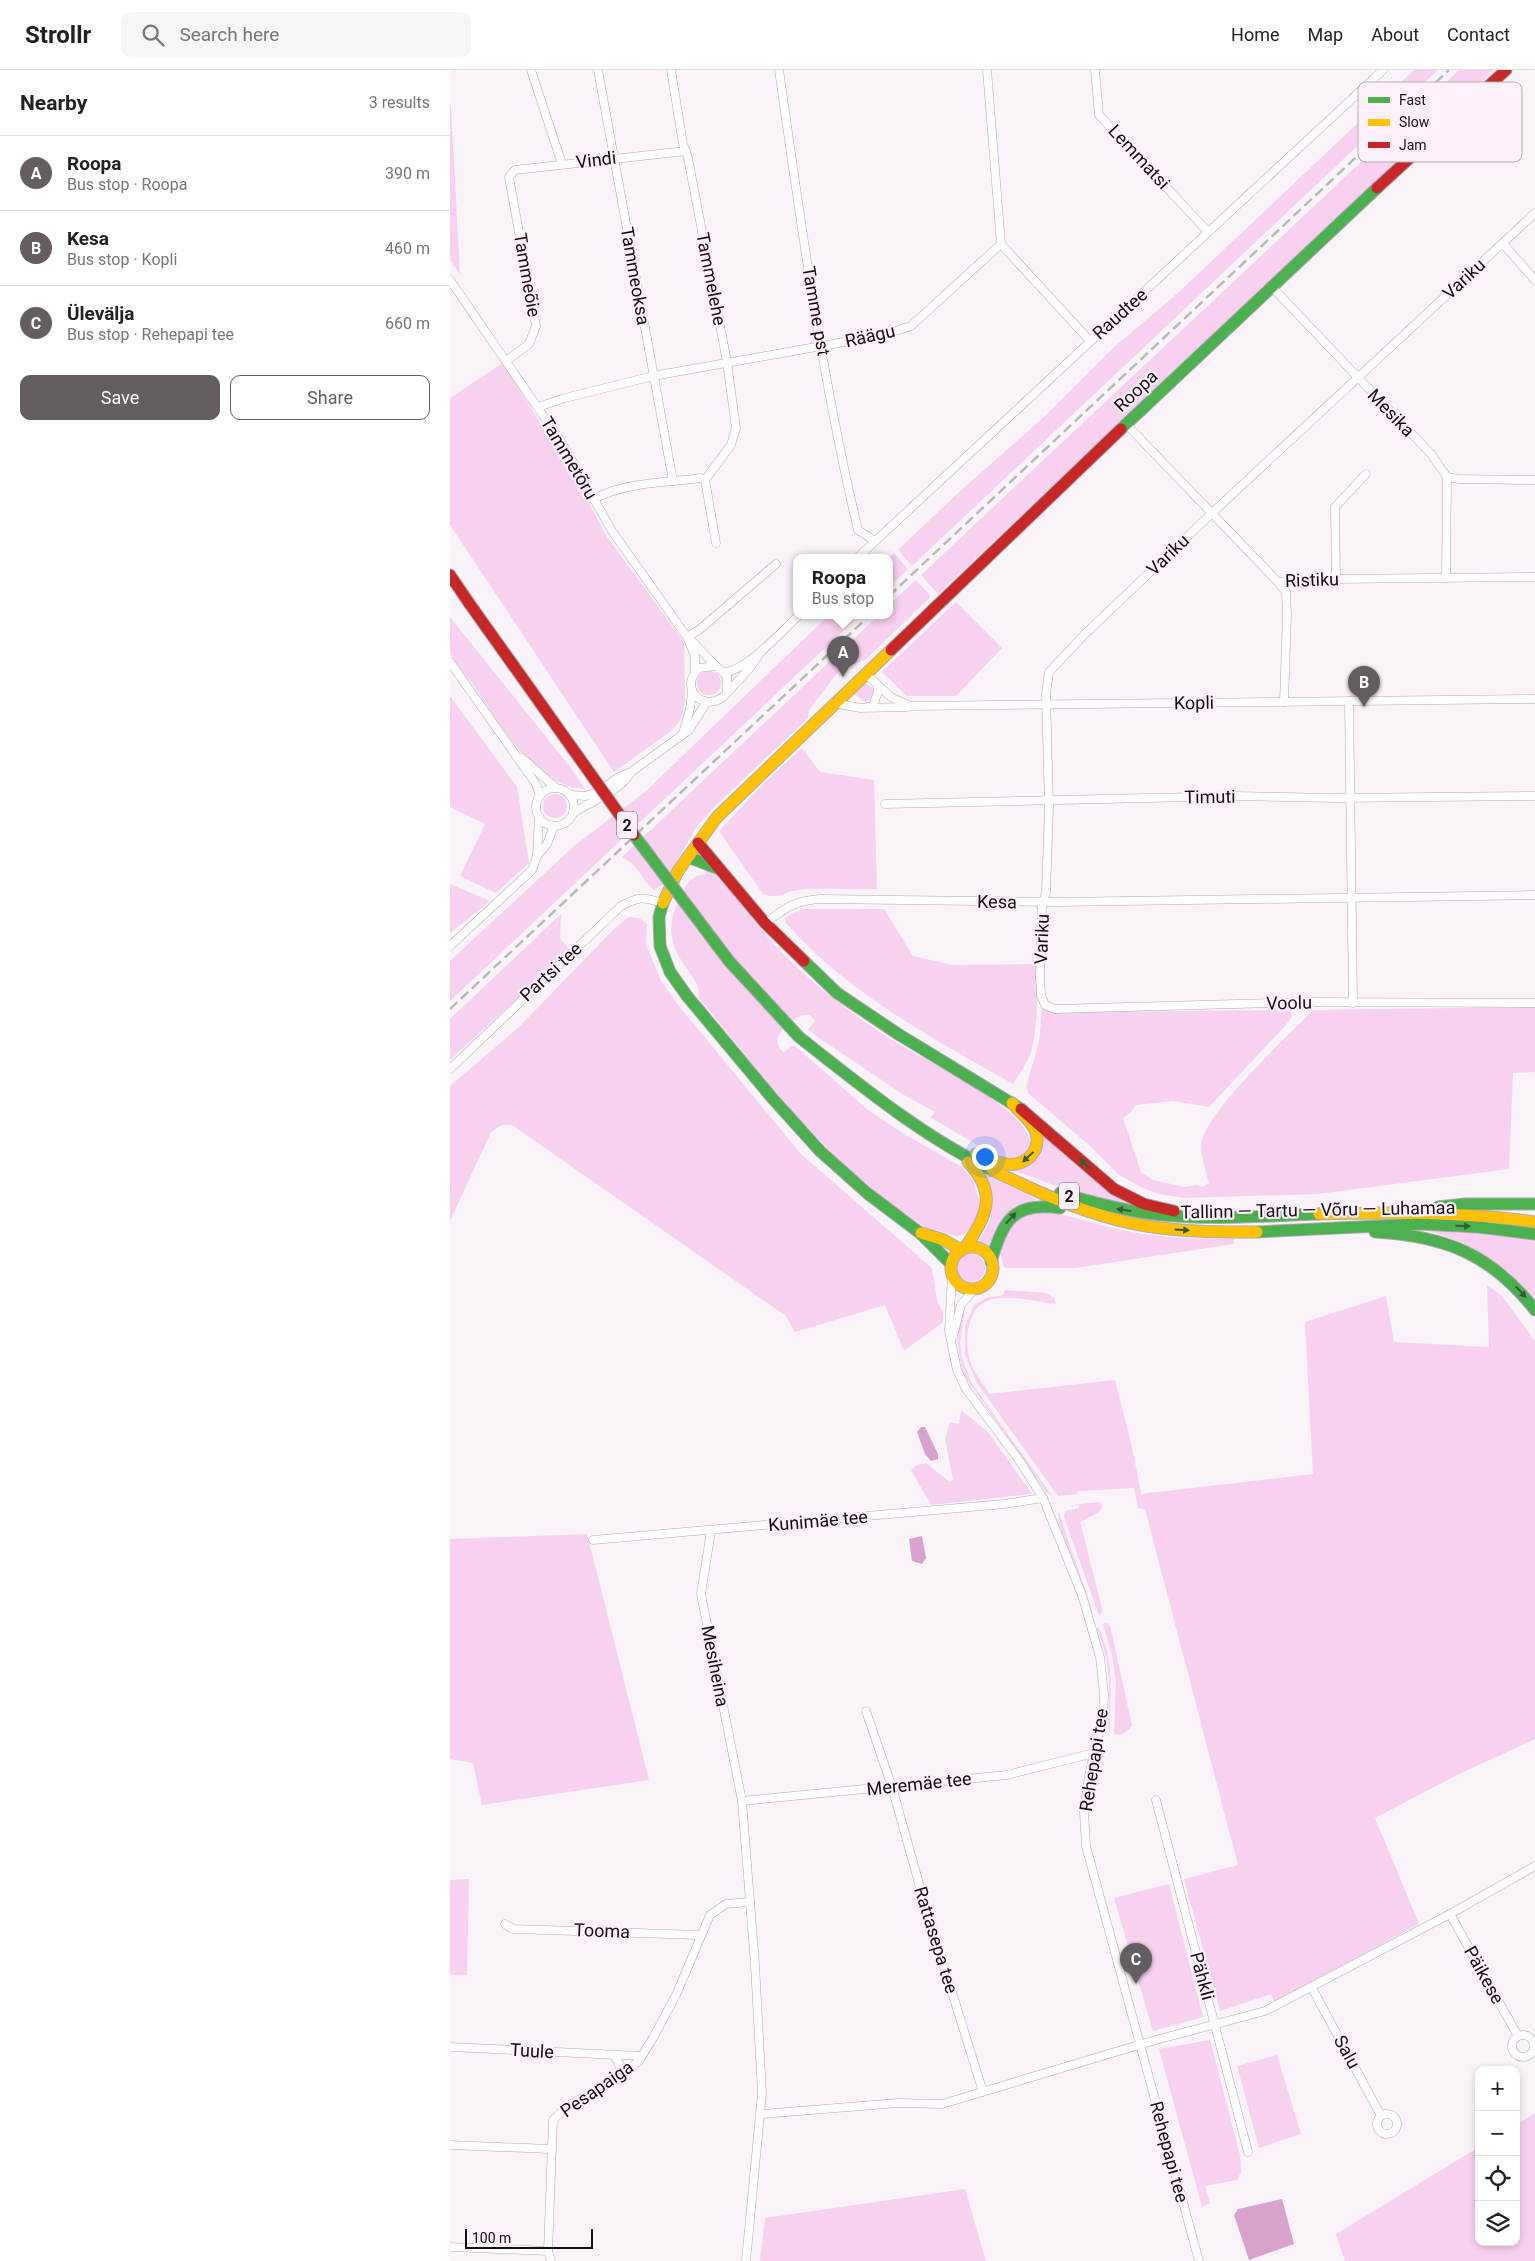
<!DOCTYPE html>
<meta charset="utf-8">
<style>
body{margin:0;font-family:Roboto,sans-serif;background:#f6f6f6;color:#222}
.controls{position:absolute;right:15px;bottom:15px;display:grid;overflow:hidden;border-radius:10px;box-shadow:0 2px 8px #0003}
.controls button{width:45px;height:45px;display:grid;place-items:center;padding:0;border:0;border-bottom:1px solid #e0e0e0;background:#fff;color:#222;font:25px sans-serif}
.scale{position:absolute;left:15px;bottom:12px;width:128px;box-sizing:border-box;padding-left:5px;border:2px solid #140d12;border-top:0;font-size:14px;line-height:18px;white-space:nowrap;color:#140d12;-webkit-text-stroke:4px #fdf0fa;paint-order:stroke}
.you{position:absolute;left:534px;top:1086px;width:18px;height:18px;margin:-12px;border:4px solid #fff;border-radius:50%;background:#1a73e8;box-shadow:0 0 0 8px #1a73e833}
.badge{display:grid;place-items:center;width:32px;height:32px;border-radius:50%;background:#645e63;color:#fff;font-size:16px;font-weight:700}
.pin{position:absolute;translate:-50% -41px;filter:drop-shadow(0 1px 2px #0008)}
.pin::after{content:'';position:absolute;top:26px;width:18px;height:15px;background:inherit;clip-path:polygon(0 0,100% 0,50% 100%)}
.popup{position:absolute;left:343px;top:484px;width:100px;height:65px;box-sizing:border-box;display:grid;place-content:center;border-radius:10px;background:#fff;filter:drop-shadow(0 1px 4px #0005);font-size:16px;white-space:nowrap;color:#767676}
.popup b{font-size:19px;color:#222}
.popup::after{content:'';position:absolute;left:50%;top:100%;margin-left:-10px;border:10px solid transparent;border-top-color:#fff}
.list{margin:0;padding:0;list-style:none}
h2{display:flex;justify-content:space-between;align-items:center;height:65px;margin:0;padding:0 20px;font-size:21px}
h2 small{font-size:16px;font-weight:400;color:#767676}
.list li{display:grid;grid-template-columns:32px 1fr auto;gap:15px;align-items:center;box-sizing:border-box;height:75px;padding:0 20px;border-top:1px solid #e0e0e0}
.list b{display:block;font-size:19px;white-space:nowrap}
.list p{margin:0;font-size:16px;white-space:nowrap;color:#767676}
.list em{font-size:16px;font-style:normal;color:#767676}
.actions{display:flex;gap:10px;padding:15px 20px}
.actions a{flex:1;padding:11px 0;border:1px solid #645e63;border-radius:10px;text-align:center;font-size:18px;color:#645e63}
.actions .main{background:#645e63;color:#fff}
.icon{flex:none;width:28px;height:28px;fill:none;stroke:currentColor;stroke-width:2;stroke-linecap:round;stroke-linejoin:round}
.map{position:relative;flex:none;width:1085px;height:2191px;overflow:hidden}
header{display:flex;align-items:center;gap:30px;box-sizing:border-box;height:70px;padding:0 25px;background:#fff;border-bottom:1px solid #e0e0e0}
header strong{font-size:24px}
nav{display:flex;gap:28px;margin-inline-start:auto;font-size:18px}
.search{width:350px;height:45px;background:#f6f6f6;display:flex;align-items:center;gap:12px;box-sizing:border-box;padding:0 18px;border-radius:10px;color:#767676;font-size:19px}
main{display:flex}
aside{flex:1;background:#fff}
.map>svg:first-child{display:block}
.green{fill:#f8d0f0}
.water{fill:#d9a2ce}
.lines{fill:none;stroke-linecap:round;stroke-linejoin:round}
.street-casing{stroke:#b0aaaf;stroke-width:9}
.fast-casing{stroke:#b0aaaf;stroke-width:13}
.slow-casing{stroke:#b0aaaf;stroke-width:13}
.jam-casing{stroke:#b0aaaf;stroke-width:13}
.street{stroke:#fefdfe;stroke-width:8}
.fast{stroke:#4caf50;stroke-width:11}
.slow{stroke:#ffc107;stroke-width:11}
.jam{stroke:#c62828;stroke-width:11}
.rail{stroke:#b9b7b8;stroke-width:2.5;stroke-dasharray:10 5;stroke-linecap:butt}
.fast-bridge-casing{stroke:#b6a8b4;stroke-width:13;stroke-linecap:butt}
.jam-bridge-casing{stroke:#b6a8b4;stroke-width:13;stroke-linecap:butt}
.fast-bridge{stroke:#4caf50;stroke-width:11}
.jam-bridge{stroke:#c62828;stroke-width:11}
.oneway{fill:#305e31}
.labels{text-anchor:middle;stroke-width:4.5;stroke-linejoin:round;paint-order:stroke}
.shield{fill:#fdf0fa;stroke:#5a5158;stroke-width:1}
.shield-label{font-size:16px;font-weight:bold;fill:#140d12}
.street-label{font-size:18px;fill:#140d12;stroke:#fdf0fa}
.key{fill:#fdf0fa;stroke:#b7acb4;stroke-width:1}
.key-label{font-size:14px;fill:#140d12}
</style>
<header>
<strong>Strollr</strong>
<div class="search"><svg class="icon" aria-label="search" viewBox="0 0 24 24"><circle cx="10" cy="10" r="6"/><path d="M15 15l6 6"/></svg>Search here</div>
<nav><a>Home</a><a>Map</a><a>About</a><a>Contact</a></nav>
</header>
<main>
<aside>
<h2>Nearby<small>3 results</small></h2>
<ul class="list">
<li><span class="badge">A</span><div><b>Roopa</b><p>Bus stop · Roopa</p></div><em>390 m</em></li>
<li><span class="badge">B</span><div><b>Kesa</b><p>Bus stop · Kopli</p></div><em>460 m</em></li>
<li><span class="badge">C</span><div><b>Ülevälja</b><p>Bus stop · Rehepapi tee</p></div><em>660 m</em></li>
</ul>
<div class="actions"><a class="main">Save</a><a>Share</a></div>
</aside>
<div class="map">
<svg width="1085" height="2191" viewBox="0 0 1085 2191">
<rect width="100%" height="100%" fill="#faf3f9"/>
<g class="green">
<path d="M964,0H988L462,496L448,480L508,423L595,346L663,278L729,222Z"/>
<path d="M1009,0H1044L488,524L471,505Z"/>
<path d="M0,36H1L10,204L0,190Z"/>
<path d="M53,293L133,422L157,467L234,572L235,629L233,642L229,652L221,661L164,702L0,455V328Z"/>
<path d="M444,483L458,499L439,517V488Z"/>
<path d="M466,510L479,524L480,528L415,590L394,597L388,602L359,640L358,648L266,735L247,756L213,815L204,820C189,807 190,796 172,787L428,546H439V535Z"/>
<path d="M506,532L552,578L506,626H457L432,602Z"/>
<path d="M378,546H409L0,931V891L124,776L196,721Z"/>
<path d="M0,547L121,698L135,719C83,716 51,655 24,616C17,606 4,593 0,582C0,572 0,557 0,547Z"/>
<circle cx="259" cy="613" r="12"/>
<path d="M414,613L423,618V628L415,632L403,623Z"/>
<path d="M0,626L67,717L79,793L46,823L10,806L35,754L0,737Z"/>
<path d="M352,678L370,702L424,710L427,819C401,820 373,817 347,820C332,822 331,830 313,824L269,761L315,712Z"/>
<circle cx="105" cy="736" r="12"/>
<path d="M257,799C281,817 295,842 315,864C352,907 399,943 447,973C476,991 580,1039 580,1074L574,1085L555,1088L544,1085L480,1047L485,1042L454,1025L369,968L358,959L365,951L360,945C345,941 314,971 334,982L344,975L418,1040L454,1064L512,1097L523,1110L530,1135L523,1155L516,1163L508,1166L476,1158L431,1126L389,1090L344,1044L248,927C255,902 200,885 231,825C237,813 242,805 256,804Z"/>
<path d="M0,814L40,831L0,863Z"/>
<path d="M353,839H434L463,886L502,895L587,894C588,916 588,968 579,987C575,996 569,1005 563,1014C482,968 397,923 335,852L336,847Z"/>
<path d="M111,844L110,868L120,880L0,990V949Z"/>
<path d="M179,847L189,848L197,854L196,874L211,911L228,935L351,1084L482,1198L487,1230L493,1243V1252L454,1281L435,1235L345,1262L336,1246L62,1055H52L41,1062L0,1151V1016L68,958L164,859Z"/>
<path d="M1085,937V1002L1063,1003L1059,1099L868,1124L734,1128L709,1124L695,1119L669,1105L639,1075L579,1024L576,1017L589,972L592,939L601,942L841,940L842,947L835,956L759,1037L723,1031L686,1035L681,1042L673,1048L691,1102L703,1110L734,1117L746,1115L753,1117L759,1113C756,1101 751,1088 751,1075C753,1044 839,965 863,940Z"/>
<path d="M593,1061L647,1112L679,1135L617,1120L565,1101L574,1099Z"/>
<path d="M537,1105L586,1129L538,1178L527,1172C547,1147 543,1134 537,1105Z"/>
<path d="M589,1141C618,1144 646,1155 676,1161C711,1168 747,1169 784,1169V1174L625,1198H555C544,1181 557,1155 573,1146C578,1144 584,1143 589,1141Z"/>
<path d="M978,1161H1029L1085,1170V1231C1056,1193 1024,1174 978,1161Z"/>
<circle cx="521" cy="1198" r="14"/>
<path d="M1037,1215L1052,1226L1085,1271V1669L1007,1705L925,1748L969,1854L824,1932L821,1924L770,1941L734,1809L788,1795L695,1439L688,1438L684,1418L628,1421L627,1424L608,1426L527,1313L515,1285V1256L524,1235L536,1228L553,1225L555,1220L596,1223L604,1228L606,1234C586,1232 556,1223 537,1231C517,1239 514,1273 520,1290C523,1302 533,1314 540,1324L665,1310L682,1377L691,1424L863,1404L855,1252L936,1226L944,1272L1039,1277Z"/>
<path d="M513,1239L515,1241L510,1272L512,1287L521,1312L602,1426L596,1422L516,1308C506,1284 506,1264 513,1239Z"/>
<path d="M511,1340L538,1362L582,1424L481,1435L461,1400L467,1395L476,1393L500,1412L503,1410L495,1369L500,1352L509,1354Z"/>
<path d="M649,1432L652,1436L649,1442L630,1452L652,1539V1542L649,1545L614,1447L615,1441L629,1438V1435L613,1436Z"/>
<path d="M609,1440L612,1452L644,1546L608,1452Z"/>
<path d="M137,1464L199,1710L32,1735L23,1693L0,1689V1469Z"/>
<path d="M656,1553L660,1555L682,1656C676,1662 673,1666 664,1664L666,1612L662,1585L653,1554Z"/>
<path d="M648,1556C666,1598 660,1618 660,1661C653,1654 659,1641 659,1631C661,1606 656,1582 647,1559Z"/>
<path d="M19,1809L17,1905H0V1810Z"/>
<path d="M719,1814L753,1947L703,1961L664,1828Z"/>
<path d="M760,1970L790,2085L791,2102L787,2110L755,2116L760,2133L752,2137L709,1979Z"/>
<path d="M827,1985L851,2064L809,2078L787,1996Z"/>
<path d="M1085,2043V2191H895L886,2164L1029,2077V2172H1066V2055Z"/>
<path d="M515,2119L536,2191H310L315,2148Z"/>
</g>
<g class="water">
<path d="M471,1357H475L488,1384V1389L481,1391L475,1384L467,1362Z"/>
<path d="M472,1466L476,1488L472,1494L462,1491L459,1469Z"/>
<path d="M832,2129L844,2174L799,2190L784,2145L788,2139Z"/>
</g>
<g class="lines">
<defs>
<g id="street">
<path d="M81,0L112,94"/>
<path d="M148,0L223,411"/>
<path d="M221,0L233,74L238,88L277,292L286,358L281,375L255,410L266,473"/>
<path d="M329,0C351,154 372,309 408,460L425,471"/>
<path d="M645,0L649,45L758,162"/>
<path d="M1085,143L761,444L635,564L599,602L596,624L599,737L596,822L592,836L590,907L591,925L595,935L605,939L861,932L1085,933"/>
<path d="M551,174L640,271"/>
<path d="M1053,174L1085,210"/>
<path d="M0,210L112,373L162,461L237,567L245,586V601"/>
<path d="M822,217L981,384L997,407L1009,409L1085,410"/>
<path d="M56,291L79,274L86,256L59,107L65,100L236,81"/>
<path d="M88,337L115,328L203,306L433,265L461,256L551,174L537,0"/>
<path d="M676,354L828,512L886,509L1085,507"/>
<path d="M144,429C175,412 215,413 250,408L255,410"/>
<path d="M407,488L933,0"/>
<path d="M996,508L997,407"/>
<path d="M886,509L885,437L916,404"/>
<path d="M828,512L836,522L837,544L834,632"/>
<path d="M237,567L249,560L326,494"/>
<path d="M239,568L266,596"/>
<path d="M0,592L86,714L90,726"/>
<path d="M274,602C298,600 331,562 348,546"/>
<path d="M415,603L441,627L460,636L1085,629"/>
<path d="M277,622V606L266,596L250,598C228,615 251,643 273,627L299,599L313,579"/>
<path d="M899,631L903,933"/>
<path d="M384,633L410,638L458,637"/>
<path d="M417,637L423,636L428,622L427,614"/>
<path d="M233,663L240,639L242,622"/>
<path d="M72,688L106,718"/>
<circle cx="105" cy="737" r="19"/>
<path d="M120,725L136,726L148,722L169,707L181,702L239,660L256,633"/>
<path d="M435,734L786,726L887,728L1085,726"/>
<path d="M123,743C143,730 166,724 180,704"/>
<path d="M87,786L97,774L104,756"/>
<path d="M315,853C336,838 343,831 370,829L608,832L1085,825"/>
<path d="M0,876L82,800L87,786L89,746"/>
<path d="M0,999L171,836C188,827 193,826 211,833"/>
<path d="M502,1206L499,1261L507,1300L516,1319L569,1390L593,1428L632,1525L650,1587L654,1624L653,1644L639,1706L634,1742L636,1776L749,2191"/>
<path d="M503,1266L511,1235L525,1218"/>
<path d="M261,1461L251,1524L292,1731L305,1895L312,2023L296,2191"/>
<path d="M143,1470L554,1434L593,1428"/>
<path d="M416,1641L442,1717L475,1835L533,2022"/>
<path d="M706,1730L798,2082"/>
<path d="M292,1731L557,1705L644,1683"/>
<path d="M1000,1844L1068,1966"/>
<path d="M55,1854L63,1859L250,1865"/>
<path d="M862,1918L931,2046"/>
<circle cx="1073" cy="1976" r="11"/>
<path d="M0,1977L191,1986"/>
<path d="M164,1985L169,1993L170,2006"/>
<circle cx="937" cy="2054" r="10"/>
<path d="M311,2044L448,2033L492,2034L702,1971L815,1941L1000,1844L1085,1796"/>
<path d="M0,2075L100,2079"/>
<path d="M0,2177L98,2181"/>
<path d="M101,2191L98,2181L103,2050L118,2036L172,2004L188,1992L203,1968L226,1925L260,1845L276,1834L299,1832"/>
</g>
<g id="fast">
<path d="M671,359L927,118"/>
<path d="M238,787L269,799"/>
<path d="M213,833L209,847L210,876L220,902L237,926L323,1029L370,1081L417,1123L470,1163L501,1194"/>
<path d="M354,891L387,923L448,964L571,1039"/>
<path d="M349,967C410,1015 472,1066 542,1100"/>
<path d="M610,1123C638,1131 667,1139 696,1143C753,1151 812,1146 869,1144"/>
<path d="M988,1137L1015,1134H1085"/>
<path d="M807,1162L970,1154L1028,1157L1085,1164"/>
<path d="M925,1162C995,1166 1041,1184 1085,1240"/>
<path d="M541,1192C553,1151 563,1131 610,1138"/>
</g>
<g id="slow">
<path d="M213,833L228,801L267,747L441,580"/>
<path d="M526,1084C544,1092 569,1103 583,1083C588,1076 588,1067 585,1060C580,1049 569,1042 562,1033"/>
<path d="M542,1100C591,1124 642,1147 696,1156C733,1162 770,1162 807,1162"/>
<path d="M869,1144C942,1142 1013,1142 1085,1152"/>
<path d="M471,1163L494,1170L511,1180"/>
<circle cx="522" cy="1198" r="21"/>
<path d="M515,1178C537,1145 548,1124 518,1092"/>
</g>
<g id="jam">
<path d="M927,118L1056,0"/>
<path d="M0,505L19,533"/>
<path d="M441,580L671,359"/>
<path d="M248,773L315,853L354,891"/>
<path d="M571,1039L664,1119L694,1134L724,1141"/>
</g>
</defs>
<use href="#street" class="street-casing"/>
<use href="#fast" class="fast-casing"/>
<use href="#slow" class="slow-casing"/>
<use href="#jam" class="jam-casing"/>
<use href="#street" class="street"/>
<use href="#fast" class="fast"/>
<use href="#slow" class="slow"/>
<use href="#jam" class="jam"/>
<g class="rail">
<path d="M439,526L999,0"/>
<path d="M0,939L419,546"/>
</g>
<defs>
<path id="fast-bridge" d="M184,765L279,891L349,967"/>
<path id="jam-bridge" d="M19,533L184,765"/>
</defs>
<use href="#fast-bridge" class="fast-bridge-casing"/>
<use href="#jam-bridge" class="jam-bridge-casing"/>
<use href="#fast-bridge" class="fast-bridge"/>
<use href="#jam-bridge" class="jam-bridge"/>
</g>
<defs><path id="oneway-solid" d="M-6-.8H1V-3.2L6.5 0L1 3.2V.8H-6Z" transform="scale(1.25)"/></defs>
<g class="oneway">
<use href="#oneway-solid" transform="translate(578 1087) rotate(137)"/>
<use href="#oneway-solid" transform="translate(635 1094) rotate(-138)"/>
<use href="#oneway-solid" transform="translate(674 1140) rotate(-171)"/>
<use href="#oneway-solid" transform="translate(561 1148) rotate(-48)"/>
<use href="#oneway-solid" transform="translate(1013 1156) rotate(2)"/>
<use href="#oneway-solid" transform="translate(732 1160) rotate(4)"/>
<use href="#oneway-solid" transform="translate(1071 1222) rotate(47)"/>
</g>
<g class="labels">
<g class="shield">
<rect x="167" y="741.5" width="20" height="27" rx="4"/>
<rect x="609" y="1112.5" width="20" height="27" rx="4"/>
</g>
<g class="shield-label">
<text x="177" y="761">2</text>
<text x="619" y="1132">2</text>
</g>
<g class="street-label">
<text transform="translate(689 87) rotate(47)" y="6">Lemmatsi</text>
<text transform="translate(146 90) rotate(-7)" y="6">Vindi</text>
<text transform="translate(77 205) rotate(80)" y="6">Tammeõie</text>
<text transform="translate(185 206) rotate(80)" y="6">Tammeoksa</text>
<text transform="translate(261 209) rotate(79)" y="6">Tammelehe</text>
<text transform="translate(1014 209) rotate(-43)" y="6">Variku</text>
<text transform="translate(366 241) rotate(80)" y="6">Tamme pst</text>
<text transform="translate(670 244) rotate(-42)" y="6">Raudtee</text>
<text transform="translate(420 266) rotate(-13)" y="6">Räägu</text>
<text transform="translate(686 321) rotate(-43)" y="6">Roopa</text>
<text transform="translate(941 343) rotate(46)" y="6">Mesika</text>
<text transform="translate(119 388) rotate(59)" y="6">Tammetõru</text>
<text transform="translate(718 485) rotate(-44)" y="6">Variku</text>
<text transform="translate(862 510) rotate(-2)" y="6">Ristiku</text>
<text transform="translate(744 633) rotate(-1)" y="6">Kopli</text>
<text transform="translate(760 727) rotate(-1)" y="6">Timuti</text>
<text transform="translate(547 832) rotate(1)" y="6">Kesa</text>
<text transform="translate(592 869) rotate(-88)" y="6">Variku</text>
<text transform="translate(101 902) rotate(-43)" y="6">Partsi tee</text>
<text transform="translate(839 933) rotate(-1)" y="6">Voolu</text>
<text transform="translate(868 1140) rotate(-1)" y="6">Tallinn — Tartu — Võru — Luhamaa</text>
<text transform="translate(368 1451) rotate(-5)" y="6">Kunimäe tee</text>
<text transform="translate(265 1596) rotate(79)" y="6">Mesiheina</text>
<text transform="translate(644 1690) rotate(-81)" y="6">Rehepapi tee</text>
<text transform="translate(469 1714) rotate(-6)" y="6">Meremäe tee</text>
<text transform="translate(152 1861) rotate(2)" y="6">Tooma</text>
<text transform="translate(486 1870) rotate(73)" y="6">Rattasepa tee</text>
<text transform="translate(1034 1905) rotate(61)" y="6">Päikese</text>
<text transform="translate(752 1906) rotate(75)" y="6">Pähkli</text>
<text transform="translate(82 1981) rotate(3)" y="6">Tuule</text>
<text transform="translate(897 1982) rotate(61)" y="6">Salu</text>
<text transform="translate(147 2019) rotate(-35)" y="6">Pesapaiga</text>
<text transform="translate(719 2082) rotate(75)" y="6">Rehepapi tee</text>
</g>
</g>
<rect x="908" y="12" width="164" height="80" rx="8" class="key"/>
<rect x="918" y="27" width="22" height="6" fill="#4caf50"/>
<rect x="918" y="49" width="22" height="7" fill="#ffc107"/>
<rect x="918" y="72" width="22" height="6" fill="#c62828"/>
<g class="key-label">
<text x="949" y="35">Fast</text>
<text x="949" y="57">Slow</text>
<text x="949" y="80">Jam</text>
</g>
</svg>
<div class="controls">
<button>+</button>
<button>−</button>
<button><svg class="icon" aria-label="locate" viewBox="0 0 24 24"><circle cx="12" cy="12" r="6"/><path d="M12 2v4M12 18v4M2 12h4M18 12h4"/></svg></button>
<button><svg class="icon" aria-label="layers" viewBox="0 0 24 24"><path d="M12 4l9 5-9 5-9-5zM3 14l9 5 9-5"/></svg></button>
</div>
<div class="scale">100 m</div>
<div class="you"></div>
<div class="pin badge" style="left:393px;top:607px">A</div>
<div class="popup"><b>Roopa</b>Bus stop</div>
<div class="pin badge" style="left:914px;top:637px">B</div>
<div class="pin badge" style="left:686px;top:1914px">C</div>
</div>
</main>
